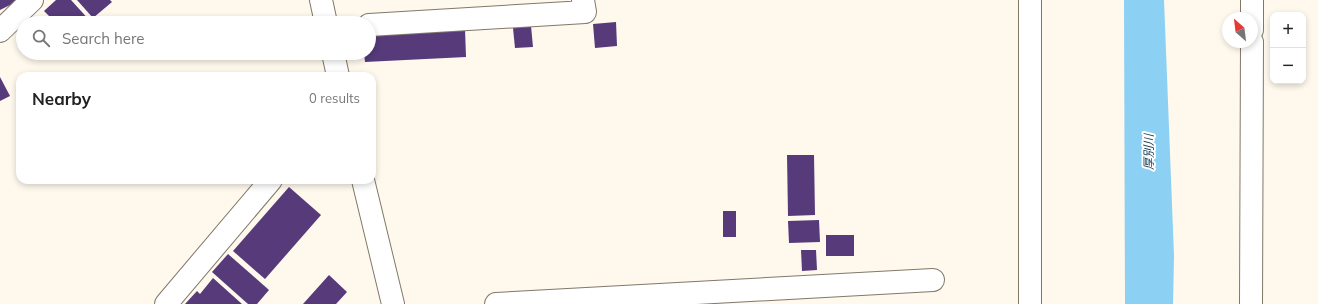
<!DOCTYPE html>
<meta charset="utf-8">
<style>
body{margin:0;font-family:Mulish,"Noto Sans JP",sans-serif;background:#f2f2f2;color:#222}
.controls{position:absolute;right:12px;top:12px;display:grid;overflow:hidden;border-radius:8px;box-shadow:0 2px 6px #0003}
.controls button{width:36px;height:36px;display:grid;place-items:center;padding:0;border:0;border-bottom:1px solid #e0e0e0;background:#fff;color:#222;font:20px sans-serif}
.compass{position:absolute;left:1222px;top:12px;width:36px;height:36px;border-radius:50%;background:#fff;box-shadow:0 2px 6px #0003;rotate:332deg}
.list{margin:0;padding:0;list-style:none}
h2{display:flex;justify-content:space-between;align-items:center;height:52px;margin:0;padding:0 16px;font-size:17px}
h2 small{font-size:13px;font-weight:400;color:#767676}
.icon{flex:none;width:22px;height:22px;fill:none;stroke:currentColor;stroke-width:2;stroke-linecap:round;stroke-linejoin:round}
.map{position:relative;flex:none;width:1318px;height:304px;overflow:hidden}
.search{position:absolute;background:#fff;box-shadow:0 2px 6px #0003;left:16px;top:16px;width:360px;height:44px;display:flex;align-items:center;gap:10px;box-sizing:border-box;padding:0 14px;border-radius:22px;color:#767676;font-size:15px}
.panel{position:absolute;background:#fff;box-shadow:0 2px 6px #0003;left:16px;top:72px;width:360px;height:112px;border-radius:12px}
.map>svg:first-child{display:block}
.water{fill:#8cd0f4}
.building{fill:#563a7a}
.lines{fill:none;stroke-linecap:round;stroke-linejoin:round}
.minor-casing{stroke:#817868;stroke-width:24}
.minor{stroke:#fff;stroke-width:22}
.labels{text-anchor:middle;stroke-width:4;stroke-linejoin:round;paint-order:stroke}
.water-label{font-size:12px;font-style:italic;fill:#163d50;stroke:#fff}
</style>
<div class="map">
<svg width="1318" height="304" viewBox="0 0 1318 304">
<rect width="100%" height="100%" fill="#fef8ed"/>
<path class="water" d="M1124,0H1164L1174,256L1173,304H1125Z"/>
<g class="building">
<path d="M0,0H20L0,10Z"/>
<path d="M56,0H71L91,22L56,23L44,11Z"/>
<path d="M77,0H110L112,2L93,18Z"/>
<path d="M616,22L617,46L595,48L593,24Z"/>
<path d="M531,26L533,47L515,48L513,28Z"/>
<path d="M465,29L466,57L365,62L364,53H369V34Z"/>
<path d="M0,77L10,96L0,101Z"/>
<path d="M787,155H814L815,215L788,216Z"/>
<path d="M289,187L321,215L265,279L233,251Z"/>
<rect x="723" y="211" width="13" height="26"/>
<path d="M819,220L820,242L789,243L788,221Z"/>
<rect x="826" y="235" width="28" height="21"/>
<path d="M801,250H816L817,270L802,271Z"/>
<path d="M228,254L269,290L257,304H248L212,272Z"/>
<path d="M329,275L347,292L336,304H303Z"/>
<path d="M213,278L242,304H185L197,291L200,294Z"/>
</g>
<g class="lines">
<defs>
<g id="minor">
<path d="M321,0L326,23"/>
<path d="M369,25L585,12L583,0"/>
<path d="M1252,30V0"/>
<path d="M0,31L32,0"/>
<path d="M333,53L338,76"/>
<path d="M363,180L393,304"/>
<path d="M166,304L271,180"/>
<path d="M496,304L933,280"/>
<path d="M1030,304V0"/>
<path d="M1251,304L1252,42"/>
</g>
</defs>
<use href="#minor" class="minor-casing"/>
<use href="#minor" class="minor"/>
</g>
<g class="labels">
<g class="water-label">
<text transform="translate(1149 152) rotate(-90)" y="4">厚別川</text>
</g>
</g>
</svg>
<div class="controls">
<button>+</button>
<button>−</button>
</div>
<svg class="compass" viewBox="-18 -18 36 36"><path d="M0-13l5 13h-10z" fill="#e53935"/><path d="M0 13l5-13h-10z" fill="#767676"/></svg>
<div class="search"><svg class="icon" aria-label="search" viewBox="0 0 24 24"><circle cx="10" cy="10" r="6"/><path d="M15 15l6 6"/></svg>Search here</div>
<section class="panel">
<h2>Nearby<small>0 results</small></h2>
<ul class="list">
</ul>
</section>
</div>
